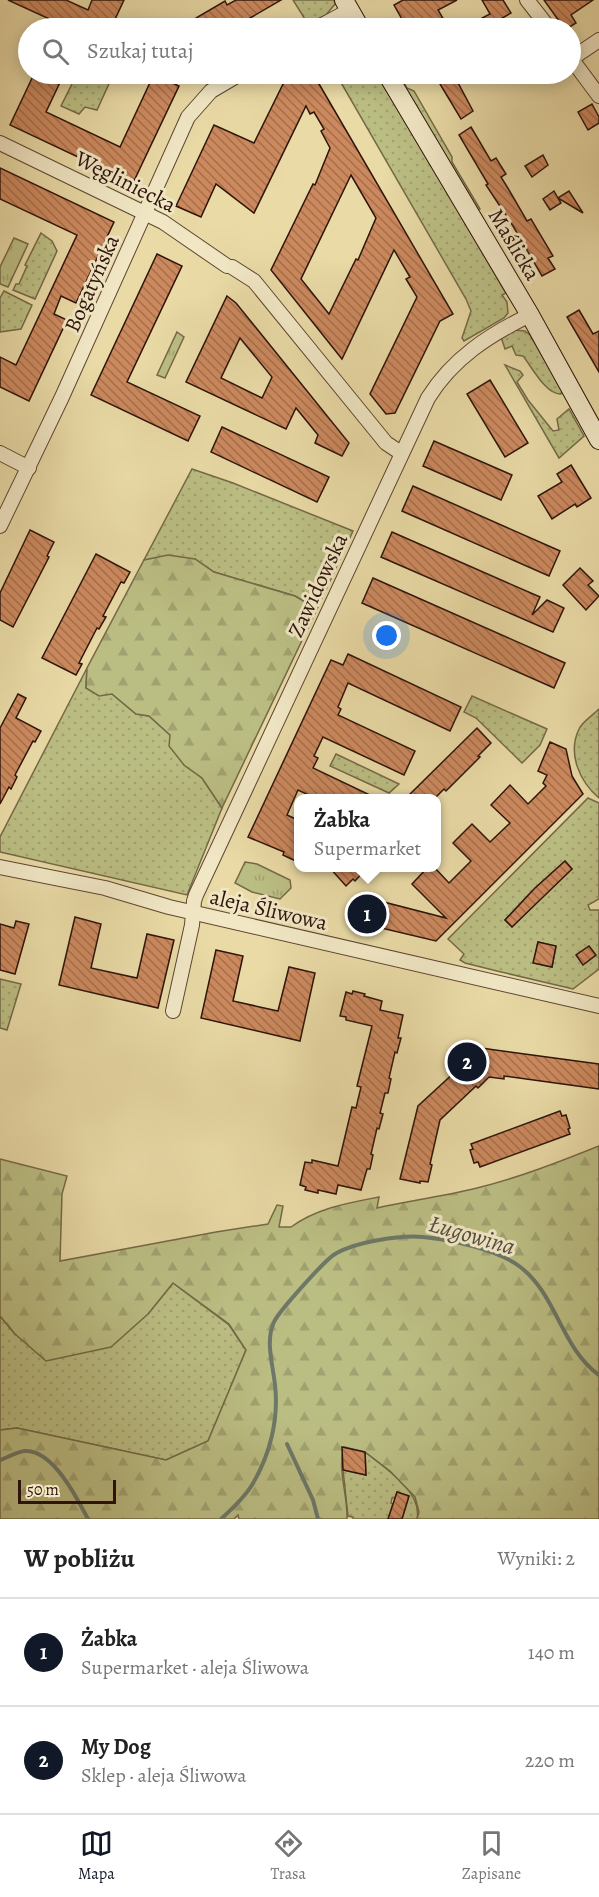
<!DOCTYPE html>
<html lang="pl">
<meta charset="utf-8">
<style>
body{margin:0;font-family:Alegreya,serif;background:#f2f2f2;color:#222}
.scale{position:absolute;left:18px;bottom:15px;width:98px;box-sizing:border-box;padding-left:6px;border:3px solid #2e140b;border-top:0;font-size:16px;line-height:21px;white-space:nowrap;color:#2e140b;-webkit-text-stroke:4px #f1e7c5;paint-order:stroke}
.you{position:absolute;left:387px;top:636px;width:21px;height:21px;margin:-15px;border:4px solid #fff;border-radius:50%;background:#1a73e8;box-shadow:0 0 0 9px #1a73e833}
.badge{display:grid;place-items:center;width:39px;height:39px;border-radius:50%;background:#111827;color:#fff;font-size:20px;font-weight:700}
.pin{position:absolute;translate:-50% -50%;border:3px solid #fff;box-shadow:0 2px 6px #0006}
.popup{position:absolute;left:294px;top:794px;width:147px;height:78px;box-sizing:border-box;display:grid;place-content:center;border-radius:12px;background:#fff;filter:drop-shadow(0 2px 4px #0005);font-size:20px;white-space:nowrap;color:#767676}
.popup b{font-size:22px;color:#222}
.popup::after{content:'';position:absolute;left:50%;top:100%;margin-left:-12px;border:12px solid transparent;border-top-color:#fff}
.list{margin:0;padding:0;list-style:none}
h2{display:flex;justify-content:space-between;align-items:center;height:78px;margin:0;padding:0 24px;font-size:26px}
h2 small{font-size:20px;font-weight:400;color:#767676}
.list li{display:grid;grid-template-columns:39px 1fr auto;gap:18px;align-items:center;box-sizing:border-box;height:108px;padding:0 24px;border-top:2px solid #e0e0e0}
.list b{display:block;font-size:22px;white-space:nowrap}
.list p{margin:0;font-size:20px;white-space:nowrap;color:#767676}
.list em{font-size:20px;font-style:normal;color:#767676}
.icon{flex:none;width:33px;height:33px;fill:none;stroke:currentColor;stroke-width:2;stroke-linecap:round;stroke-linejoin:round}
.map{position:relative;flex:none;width:599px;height:1519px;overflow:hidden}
.search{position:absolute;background:#fff;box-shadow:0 3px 15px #0003;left:18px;right:18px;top:18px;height:66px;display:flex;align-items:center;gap:15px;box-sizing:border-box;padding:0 21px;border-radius:33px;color:#767676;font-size:22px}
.sheet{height:294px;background:#fff}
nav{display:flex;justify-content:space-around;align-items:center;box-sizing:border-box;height:84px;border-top:2px solid #e0e0e0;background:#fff;font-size:16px;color:#767676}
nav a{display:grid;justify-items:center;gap:3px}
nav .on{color:#111827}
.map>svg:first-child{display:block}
.grass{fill:url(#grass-dots);stroke:#746947;stroke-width:1.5;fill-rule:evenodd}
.forest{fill:url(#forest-firs);stroke:#746947;stroke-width:1.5}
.park{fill:url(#park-tufts);stroke:#746947;stroke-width:1.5}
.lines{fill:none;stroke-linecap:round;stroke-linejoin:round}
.stream{stroke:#6d7868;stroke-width:4}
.building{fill:url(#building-back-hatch);stroke:#2e140b;stroke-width:1.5;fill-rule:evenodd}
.street-casing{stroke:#5d4632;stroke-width:16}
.secondary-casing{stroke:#2e140b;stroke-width:20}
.street{stroke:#f1e7c5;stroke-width:14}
.secondary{stroke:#f1e7c5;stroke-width:18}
.labels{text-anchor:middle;stroke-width:6;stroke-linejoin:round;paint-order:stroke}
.street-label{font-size:22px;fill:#2e140b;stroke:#f1e7c5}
.water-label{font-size:24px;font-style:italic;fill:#534e41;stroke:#f1e7c5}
</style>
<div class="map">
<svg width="599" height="1519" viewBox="0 0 599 1519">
<defs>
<pattern id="grass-dots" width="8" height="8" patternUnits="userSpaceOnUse" patternTransform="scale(1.5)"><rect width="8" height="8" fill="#bbbe83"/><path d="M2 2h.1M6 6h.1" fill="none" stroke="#a1a270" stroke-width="1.8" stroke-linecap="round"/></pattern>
<pattern id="forest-firs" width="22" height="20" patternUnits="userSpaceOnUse" patternTransform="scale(1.5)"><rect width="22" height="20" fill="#bbbe83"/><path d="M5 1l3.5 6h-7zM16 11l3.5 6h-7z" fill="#a1a270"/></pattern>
<pattern id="park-tufts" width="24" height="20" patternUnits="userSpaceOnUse" patternTransform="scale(1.5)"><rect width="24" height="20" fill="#bbbe83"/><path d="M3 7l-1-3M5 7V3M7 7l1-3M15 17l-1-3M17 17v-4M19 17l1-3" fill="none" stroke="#a1a270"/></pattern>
<pattern id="building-back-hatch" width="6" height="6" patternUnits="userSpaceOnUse" patternTransform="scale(1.5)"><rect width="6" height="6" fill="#cc895e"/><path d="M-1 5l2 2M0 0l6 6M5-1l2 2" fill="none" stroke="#a66f4c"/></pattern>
</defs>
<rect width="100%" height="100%" fill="#e9daa6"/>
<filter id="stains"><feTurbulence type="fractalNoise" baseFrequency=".00333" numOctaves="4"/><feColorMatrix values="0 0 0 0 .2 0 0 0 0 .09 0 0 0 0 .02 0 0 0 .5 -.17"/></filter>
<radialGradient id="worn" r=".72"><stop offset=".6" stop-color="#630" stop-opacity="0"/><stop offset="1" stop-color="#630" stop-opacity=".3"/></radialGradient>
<g class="grass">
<path d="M293,0H334L335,4L326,15L308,24Z"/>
<path d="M77,74H110L113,75L97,110L85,107L79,114L61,106Z"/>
<path d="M336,74H378L506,293L502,295L507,302L508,313L504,318L464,341L462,338L471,311L466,299Z"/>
<path d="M392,74H399L407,88L414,91L452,157V162L480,209L474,212Z"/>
<path d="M41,233L52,241L57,251L35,299L13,290L16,284H19L27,266L25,265Z"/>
<path d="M4,291L32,305L21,329L0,332V298Z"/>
<path d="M514,330L525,331L530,335L563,391L561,394C546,395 532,367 523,356L516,355L512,346L505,349L501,337Z"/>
<path d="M505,365L520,371L523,375L517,382L528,400L553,431L559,430L557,419L569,409L584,436L559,458Z"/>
<path d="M192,469L233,483L353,531L317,609L295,596L214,572L195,559L144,560Z"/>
<path d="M87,668L86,688L112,694L136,714L149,716L170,735L184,765L202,778L222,808L187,895L0,852V837Z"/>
<path d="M472,696L547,729L540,745L522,763L476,718L464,712Z"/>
<path d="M599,709V798C580,782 567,754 579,729C582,722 593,715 599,709Z"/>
<path d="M336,754L399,784L389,793L330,766Z"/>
<path d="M588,798L599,803V899L588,905L590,910H599V969L573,989L497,971L465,963L460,960L464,954L448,939ZM565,861L572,869L542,897L535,888ZM532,891L540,899L512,927L505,920ZM538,942L556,946L552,967L534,963Z"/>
<path d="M0,979L21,984L7,1030L0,1028Z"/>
<path d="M173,1283L229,1325L246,1350L208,1441L166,1460L17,1428L0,1430V1316L15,1334L148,1314Z"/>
<path d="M365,1452C384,1467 423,1492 417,1519H402L409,1496L397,1492L395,1498H392L391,1503L393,1504L388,1519H353V1517L348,1516L343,1470L366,1475Z"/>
</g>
<g class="forest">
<path d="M168,555L195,559L214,572L295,596L317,609L222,808L202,778L184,765L169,746L170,735L149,716L136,714L112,694L99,696L86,688L87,668L144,560Z"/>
<path d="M599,1146V1519H417L419,1512L415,1497L390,1471L365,1452L344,1447C337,1469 348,1496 347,1519H239L238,1515L234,1519H0V1430L17,1428L166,1460L208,1441L246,1350L229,1324L173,1283L148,1314L111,1347L46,1361L15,1334L0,1316V1159L67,1176L62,1194L60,1261L216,1232L268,1224L277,1205L283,1206L279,1227H291C317,1208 348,1203 379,1197L377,1208C410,1201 444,1196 477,1188C518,1178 559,1162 599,1146Z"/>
</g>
<g class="park">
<path d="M14,238L28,244L8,287L0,284V267Z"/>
<path d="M177,332L184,337L165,378L157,375Z"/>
<path d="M245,862L257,864L290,880L291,888L280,899L252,892L235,883Z"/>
</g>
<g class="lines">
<g class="stream">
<path d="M287,1444L313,1500L318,1519"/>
<path d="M0,1460C7,1458 19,1450 27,1451C54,1452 77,1498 88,1519"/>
<path d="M221,1519C232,1509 244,1498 252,1485C270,1455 279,1419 275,1385C273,1365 265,1341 274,1322C279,1311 325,1260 335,1254C355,1242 400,1235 423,1237C452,1240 496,1249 519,1266C557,1294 561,1348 599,1375"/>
</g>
</g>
<g class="building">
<path d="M8,0H66L88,10L92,0H124L111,28H69Z"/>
<path d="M236,0H281L233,28H179L225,1L227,5Z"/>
<path d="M403,0H457L438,10L444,20L430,28H407L394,5Z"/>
<path d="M482,0H503L511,13L487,27L482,18L490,14Z"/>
<path d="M544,0H593L571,15L576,23L568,28H564Z"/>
<path d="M34,74H64L46,112L120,147L154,74L179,86L133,183L10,125Z"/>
<path d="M288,74H303L315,77L453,314L440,321L395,413L386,414L370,394L417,297L406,279L410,277L394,250L342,359L271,270L313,184L315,185L330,148L321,131L324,129L314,112L310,114L306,106L254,213L216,184L201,217L176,206L214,125L254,143ZM351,175L376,218L358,260L356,259L329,314L301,279Z"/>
<path d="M434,74H451L455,79H456L473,111L461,119Z"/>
<path d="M592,104L599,117V123L588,130L578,112Z"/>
<path d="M471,127L491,161L496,158L506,174L501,177L509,190L527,221L531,219L553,256L548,258L555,269L542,276L513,226L486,185L488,184L459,135Z"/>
<path d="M543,155L548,165L532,177L525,166Z"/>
<path d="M0,168L114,222L76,303L61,296L54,314L67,320L29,401L0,387V357L16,365L77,235L0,199Z"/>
<path d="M554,191L558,198L569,191L583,213L558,198L561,203L550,210L543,199Z"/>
<path d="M157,254L182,266L127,382L200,416L188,441L91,395Z"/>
<path d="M227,296L236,303L349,443L342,456L315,443L318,435L296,408L286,429L186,382ZM240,338L272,377L262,398L221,378Z"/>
<path d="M579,310L593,334L599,331V372L567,317Z"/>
<path d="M490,380L528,443L505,457L467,394Z"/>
<path d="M222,427L329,477L317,502L211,452Z"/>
<path d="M434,441L512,475L501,500L423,466Z"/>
<path d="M571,465L591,498L577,507L575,504L552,519L538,496L562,482L557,474Z"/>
<path d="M413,486L560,551L549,576L402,511Z"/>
<path d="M30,530L54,542L47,556L49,557L13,627L0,620V593Z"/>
<path d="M392,532L540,597L532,615L547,600L564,608L553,632L381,557Z"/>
<path d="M96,554L130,572L124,583L121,582L103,616L106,617L99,629L97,628L79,663L82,664L76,675L42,658Z"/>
<path d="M580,568L593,581L588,585L599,596L586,610L563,585Z"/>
<path d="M373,578L565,663L554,688L362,603Z"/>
<path d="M348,654L461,707L450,731L348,683L338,707L341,709L338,715L415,751L404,775L323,737L314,756L318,758L313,768L376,798H315L298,790L287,815L298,820V862L283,855L284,852L248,837L331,660L343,665Z"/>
<path d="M18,694L26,698L16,718L41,731L35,742L33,741L15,775L17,777L11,789L9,787L0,804V728Z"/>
<path d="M477,728L491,743L478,756L480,757L446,791L444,789L435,798H406Z"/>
<path d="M550,742L566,749L572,776L583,794L436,941L360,923L364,905H366L368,898L446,918L412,884L428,867H434L449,883L471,861L453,843L472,824L490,842L510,823L491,805L510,785L528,804L546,786L543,783L547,775L538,771Z"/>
<path d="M565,861L572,869L512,927L505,920L534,889Z"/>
<path d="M329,867H368L355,881L353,879L346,886Z"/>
<path d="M75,917L101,924L91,968L137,978L147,934L174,940L158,1008L59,985Z"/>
<path d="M16,921L29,924L15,974L0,970V924L14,928Z"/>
<path d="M538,942L556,946L552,967L533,963Z"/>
<path d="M589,946L596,955L583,965L576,955Z"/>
<path d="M216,950L243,956L233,1001L278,1011L289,967L315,973L300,1041L201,1018Z"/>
<path d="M353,991L365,994L364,996L382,1001L380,1010L403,1015L398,1038H401L397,1053L395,1052L389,1078L391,1079L388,1093H385L380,1113L383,1114L379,1129L377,1128L371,1154L373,1155L370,1169H367L361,1190L338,1185L336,1194L318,1190V1193L305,1190L306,1187L300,1185L305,1162L312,1163V1160L338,1166L352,1107L356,1108L361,1087L357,1086L372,1026L346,1020V1017L340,1016L346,992L352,994Z"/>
<path d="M481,1048L599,1064V1089L504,1076V1079L489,1077L478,1088L476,1086L440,1120L430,1164L432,1165L428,1182L420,1181V1183L400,1179L418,1106Z"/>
<path d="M560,1111L562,1116L566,1115L570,1128L568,1129L570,1134L480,1167L478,1162L474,1163L470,1150L473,1149L471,1144Z"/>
<path d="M342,1447L365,1452L366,1475L343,1470Z"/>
<path d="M397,1492L409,1496L402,1519H388Z"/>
</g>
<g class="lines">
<defs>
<g id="street">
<path d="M527,0L549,28"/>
<path d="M317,28L350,10"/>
<path d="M570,57L599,96"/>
<path d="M571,59L599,40"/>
<path d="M0,143L163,222L227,266"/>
<path d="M232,267L254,281L386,443L401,453"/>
<path d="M0,453L29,468"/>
<path d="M0,526L62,397L188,117L211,91L240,74"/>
<path d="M0,867L105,888L169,907L599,1006"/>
<path d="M173,1011L192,925L194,901L196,895L428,398C453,358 489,335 530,315"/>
</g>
<g id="secondary">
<path d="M344,0L360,28"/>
<path d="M387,74L530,315L599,440"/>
</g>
</defs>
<use href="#street" class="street-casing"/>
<use href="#secondary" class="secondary-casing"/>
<use href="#street" class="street"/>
<use href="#secondary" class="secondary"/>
</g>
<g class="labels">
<g class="street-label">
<text transform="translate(126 181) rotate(27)" y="8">Węgliniecka</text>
<text transform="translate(515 244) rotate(59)" y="8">Maślicka</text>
<text transform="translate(91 283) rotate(-66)" y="8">Bogatyńska</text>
<text transform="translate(317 585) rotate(-65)" y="8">Zawidowska</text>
<text transform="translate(269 909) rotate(13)" y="8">aleja Śliwowa</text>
</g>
<g class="water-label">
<text transform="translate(472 1235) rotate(16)" y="8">Ługowina</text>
</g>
</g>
<rect width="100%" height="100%" filter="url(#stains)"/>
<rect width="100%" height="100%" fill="url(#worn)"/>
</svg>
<div class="scale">50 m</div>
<div class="you"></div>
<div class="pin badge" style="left:367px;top:914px">1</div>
<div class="popup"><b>Żabka</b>Supermarket</div>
<div class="pin badge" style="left:467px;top:1062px">2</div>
<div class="search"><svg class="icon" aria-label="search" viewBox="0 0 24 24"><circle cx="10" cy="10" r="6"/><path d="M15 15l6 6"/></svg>Szukaj tutaj</div>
</div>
<section class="sheet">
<h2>W pobliżu<small>Wyniki: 2</small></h2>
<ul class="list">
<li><span class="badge">1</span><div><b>Żabka</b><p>Supermarket · aleja Śliwowa</p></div><em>140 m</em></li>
<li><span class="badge">2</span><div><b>My Dog</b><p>Sklep · aleja Śliwowa</p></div><em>220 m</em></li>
</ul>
</section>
<nav>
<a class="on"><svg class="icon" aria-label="map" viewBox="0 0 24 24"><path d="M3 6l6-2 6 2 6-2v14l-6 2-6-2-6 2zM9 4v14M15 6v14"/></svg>Mapa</a>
<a><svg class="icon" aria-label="directions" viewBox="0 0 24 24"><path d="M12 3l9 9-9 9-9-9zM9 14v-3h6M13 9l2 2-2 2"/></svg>Trasa</a>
<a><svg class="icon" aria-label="saved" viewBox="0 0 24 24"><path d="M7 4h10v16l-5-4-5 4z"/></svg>Zapisane</a>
</nav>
